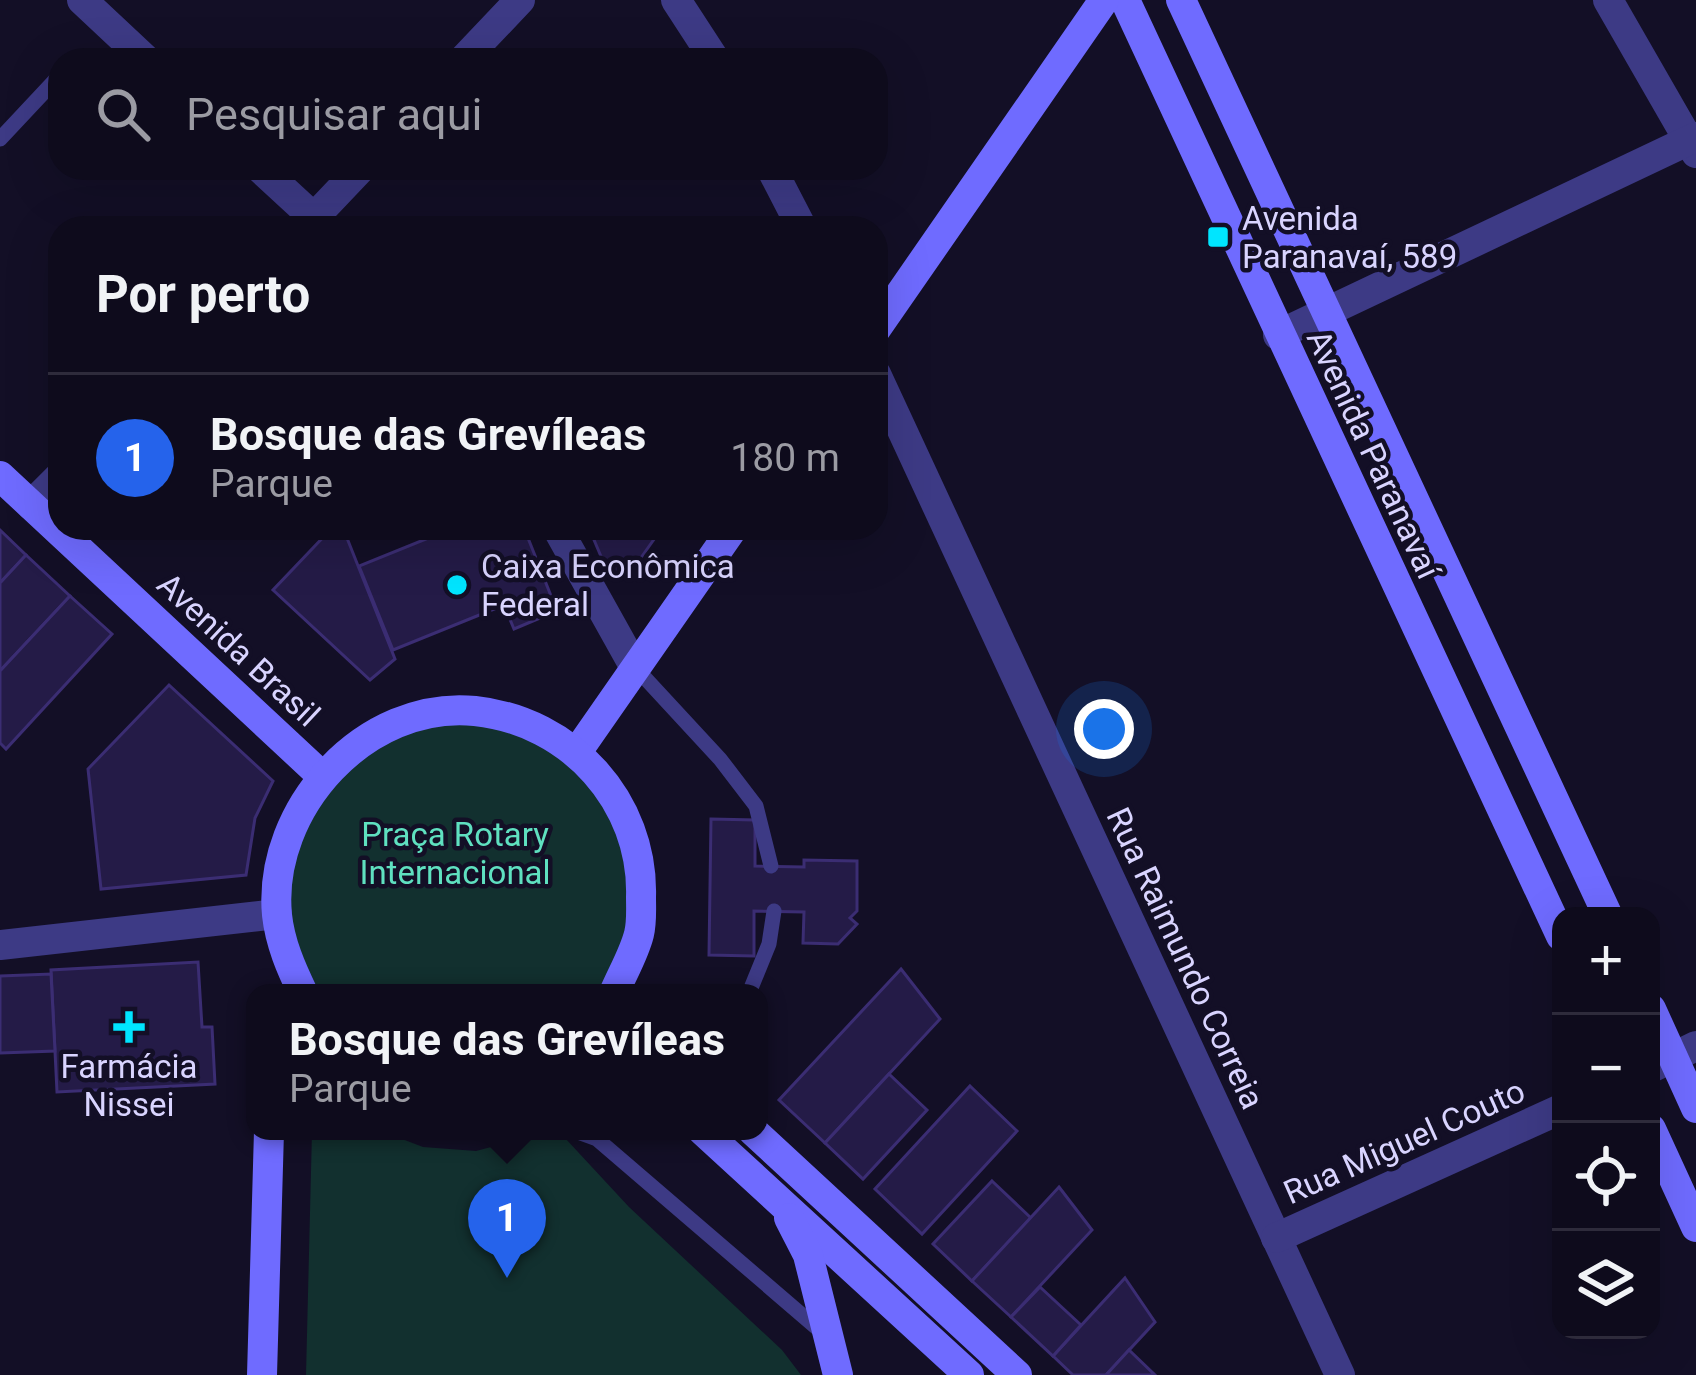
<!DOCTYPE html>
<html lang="pt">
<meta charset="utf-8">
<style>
body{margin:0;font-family:Roboto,sans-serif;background:#1c1929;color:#f1f3f6}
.controls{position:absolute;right:36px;bottom:36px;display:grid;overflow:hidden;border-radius:24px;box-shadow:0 12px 48px #0002}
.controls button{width:108px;height:108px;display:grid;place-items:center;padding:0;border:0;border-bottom:3px solid #2e2b3b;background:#0e0b1c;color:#f1f3f6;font:60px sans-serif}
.you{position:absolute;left:1104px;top:729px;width:42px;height:42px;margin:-30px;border:9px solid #fff;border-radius:50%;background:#1a73e8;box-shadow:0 0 0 18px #1a73e833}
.badge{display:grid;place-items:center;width:78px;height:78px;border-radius:50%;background:#2563eb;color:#fff;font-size:39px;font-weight:700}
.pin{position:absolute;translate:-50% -99px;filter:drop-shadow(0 3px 6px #0008)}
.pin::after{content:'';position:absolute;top:63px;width:42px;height:36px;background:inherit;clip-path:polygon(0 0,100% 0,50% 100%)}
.popup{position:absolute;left:246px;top:984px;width:522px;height:156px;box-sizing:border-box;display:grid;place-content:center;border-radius:24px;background:#0e0b1c;filter:drop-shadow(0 3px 9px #0005);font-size:39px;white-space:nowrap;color:#9b9ba3}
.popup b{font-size:45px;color:#f1f3f6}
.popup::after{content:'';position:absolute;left:50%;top:100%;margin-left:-24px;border:24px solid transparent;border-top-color:#0e0b1c}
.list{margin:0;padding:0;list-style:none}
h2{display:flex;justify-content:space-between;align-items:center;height:156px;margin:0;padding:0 48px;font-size:51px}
h2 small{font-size:39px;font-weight:400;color:#9b9ba3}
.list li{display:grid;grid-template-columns:78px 1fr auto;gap:36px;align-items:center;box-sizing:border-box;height:168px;padding:0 48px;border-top:3px solid #2e2b3b}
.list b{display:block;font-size:45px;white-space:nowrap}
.list p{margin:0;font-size:39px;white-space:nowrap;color:#9b9ba3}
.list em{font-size:39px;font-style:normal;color:#9b9ba3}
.icon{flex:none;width:66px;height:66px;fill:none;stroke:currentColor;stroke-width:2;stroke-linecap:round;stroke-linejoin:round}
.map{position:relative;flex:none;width:1696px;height:1375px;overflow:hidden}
.search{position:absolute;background:#0e0b1c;box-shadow:0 12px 48px #0002;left:48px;top:48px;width:840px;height:132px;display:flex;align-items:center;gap:30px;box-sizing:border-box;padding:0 42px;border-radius:36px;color:#9b9ba3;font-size:45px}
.panel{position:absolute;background:#0e0b1c;box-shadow:0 12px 48px #0002;left:48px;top:216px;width:840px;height:324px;border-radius:36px}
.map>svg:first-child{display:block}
.green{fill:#12302f}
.building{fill:#241b47;stroke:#3b2d73;stroke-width:3}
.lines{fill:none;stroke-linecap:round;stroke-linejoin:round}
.lane{stroke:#3d3a85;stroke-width:15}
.street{stroke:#3d3a85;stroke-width:30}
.secondary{stroke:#6f6bff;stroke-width:30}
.poi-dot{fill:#00e5ff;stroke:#130f26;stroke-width:4.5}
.labels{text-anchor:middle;stroke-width:9;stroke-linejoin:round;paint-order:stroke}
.poi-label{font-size:33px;fill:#d9d4ff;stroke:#130f26;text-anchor:start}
.street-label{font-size:33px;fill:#d9d4ff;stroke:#130f26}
.park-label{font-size:33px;fill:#5fe0c0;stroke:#130f26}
</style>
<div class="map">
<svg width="1696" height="1375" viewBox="0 0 1696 1375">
<rect width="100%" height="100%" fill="#130f26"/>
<g class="green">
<path d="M473,711L577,752L642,865L615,992L303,993L277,914L323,777L365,739Z"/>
<path d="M312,1131H381L423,1147L476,1151L529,1137L565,1138L629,1207L782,1350L801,1375H306Z"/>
</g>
<g class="building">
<path d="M332,528H343L395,659L370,680L273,590Z"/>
<path d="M453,528H524L557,611L514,629L504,605L393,650L359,566Z"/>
<path d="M589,528H662L628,576L608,573Z"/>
<path d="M0,530L26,555L0,583Z"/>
<path d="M26,555L70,596L0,671V583Z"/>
<path d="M70,596L112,634L6,749L0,743V671Z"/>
<path d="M169,685L273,781L255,818L246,875L101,889L88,769Z"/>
<path d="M711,819L755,820V866L804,867V860L857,861V911L850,918L857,924L838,944L803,943L804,912L754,911V956L709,955Z"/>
<path d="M198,962L202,1027H212L215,1084L57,1092L51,970Z"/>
<path d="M901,969L940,1019L825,1143L779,1100Z"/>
<path d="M51,974L55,1051L0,1053V976Z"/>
<path d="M889,1074L927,1110L863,1179L825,1143Z"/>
<path d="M970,1086L1017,1131L922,1234L875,1189Z"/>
<path d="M992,1181L1031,1218L972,1281L933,1244Z"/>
<path d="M1059,1187L1092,1230L1011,1317L972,1281Z"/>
<path d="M1125,1278L1155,1322L1106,1375H1073L1053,1356Z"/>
<path d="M1040,1287L1081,1325L1053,1356L1011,1317Z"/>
<path d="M1129,1350L1155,1375H1106Z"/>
</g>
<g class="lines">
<g class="lane">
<path d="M0,139L60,75"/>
<path d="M634,666L720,759L756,806L771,866"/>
<path d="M749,993L769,944L774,911"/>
<path d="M575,1131L597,1139L824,1334"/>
</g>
<g class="street">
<path d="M82,0L146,60"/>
<path d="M676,0L715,60"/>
<path d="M1608,0L1696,153"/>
<path d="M463,60L520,0"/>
<path d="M260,168L325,228"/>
<path d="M771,168L802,228"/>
<path d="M304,228L361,168"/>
<path d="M1278,335L1696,137"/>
<path d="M876,374L1340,1375"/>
<path d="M31,505L60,476"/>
<path d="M557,528L634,666"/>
<path d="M0,945L277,914"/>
<path d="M1651,1068L1696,1046"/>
<path d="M1276,1238L1561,1109"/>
</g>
<g class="secondary">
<path d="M1125,0L1561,936"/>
<path d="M1181,0L1608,916"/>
<path d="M876,329L1104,0"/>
<path d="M0,476L323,777"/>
<path d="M577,752L733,528"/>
<path d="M303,993C291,968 280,943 277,915C267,808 366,700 475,711C571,721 644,802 641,897C641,909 642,922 639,934C634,954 622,974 614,993"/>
<path d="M1651,1009L1696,1108"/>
<path d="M1651,1129L1696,1227"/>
<path d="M703,1131L969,1375"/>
<path d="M753,1131L1017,1375"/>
<path d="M789,1218L808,1255L838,1375"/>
<path d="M262,1375L269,1131"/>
</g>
</g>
<g class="poi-dot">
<rect x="1206" y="225" width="24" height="24" rx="6"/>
<circle cx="457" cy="585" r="12"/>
<path d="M123 1009h12v12h12v12h-12v12h-12v-12h-12v-12h12z"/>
</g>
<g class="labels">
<g class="poi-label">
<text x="1242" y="230">Avenida<tspan x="1242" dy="38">Paranavaí, 589</tspan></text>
<text x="481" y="578">Caixa Econômica<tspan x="481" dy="38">Federal</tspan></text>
<text x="129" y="1078" text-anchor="middle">Farmácia<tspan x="129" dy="38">Nissei</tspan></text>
</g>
<g class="street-label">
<text transform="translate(1374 454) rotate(65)" y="12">Avenida Paranavaí</text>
<text transform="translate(239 649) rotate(43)" y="12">Avenida Brasil</text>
<text transform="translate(1186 958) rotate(65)" y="12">Rua Raimundo Correia</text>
<text transform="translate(1404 1141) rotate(-24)" y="12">Rua Miguel Couto</text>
</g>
<g class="park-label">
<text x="455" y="846">Praça Rotary<tspan x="455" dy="38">Internacional</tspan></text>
</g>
</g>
</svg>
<div class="controls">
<button>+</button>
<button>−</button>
<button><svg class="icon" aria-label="locate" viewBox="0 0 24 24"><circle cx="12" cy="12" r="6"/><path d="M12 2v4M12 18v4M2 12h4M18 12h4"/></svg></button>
<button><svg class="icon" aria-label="layers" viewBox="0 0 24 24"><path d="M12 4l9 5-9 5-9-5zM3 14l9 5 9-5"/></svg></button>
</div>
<div class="you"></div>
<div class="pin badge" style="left:507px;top:1278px">1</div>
<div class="popup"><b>Bosque das Grevíleas</b>Parque</div>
<div class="search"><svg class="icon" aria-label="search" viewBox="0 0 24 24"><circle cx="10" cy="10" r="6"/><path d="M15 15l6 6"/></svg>Pesquisar aqui</div>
<section class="panel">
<h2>Por perto<small></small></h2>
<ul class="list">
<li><span class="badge">1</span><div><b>Bosque das Grevíleas</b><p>Parque</p></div><em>180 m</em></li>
</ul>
</section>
</div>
